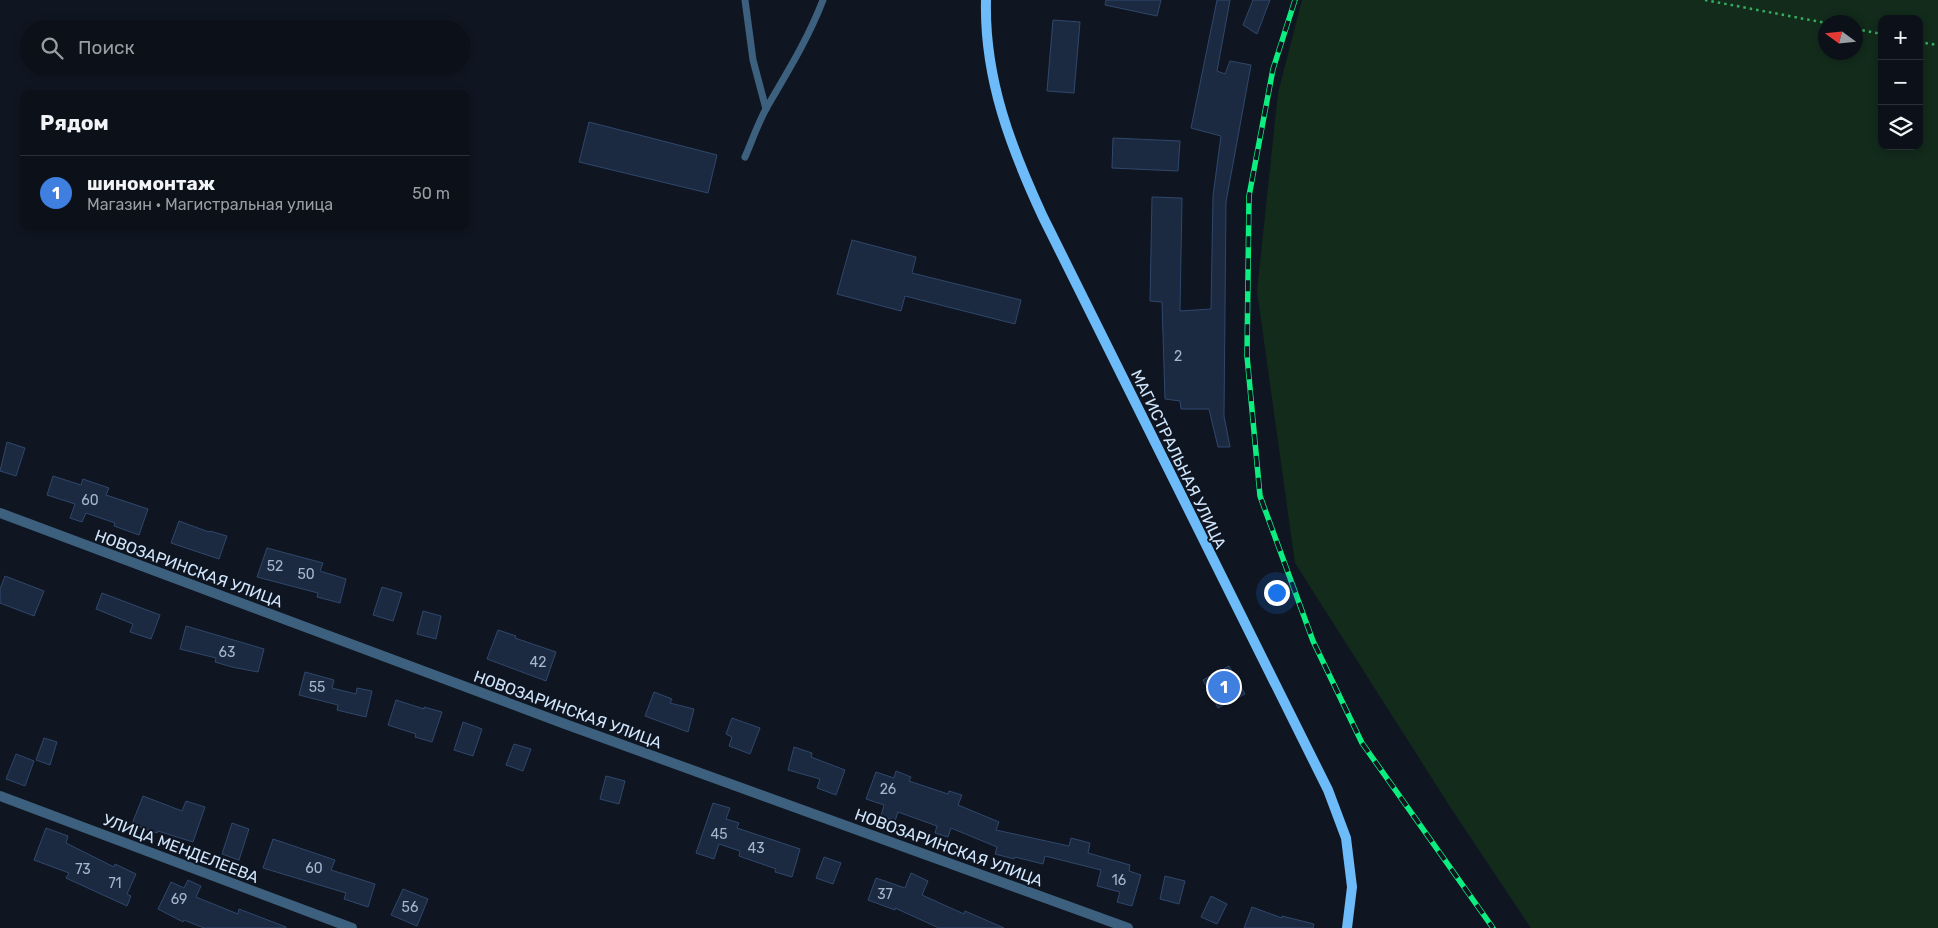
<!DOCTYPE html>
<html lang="ru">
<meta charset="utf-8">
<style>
body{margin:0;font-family:Rubik,sans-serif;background:#191e26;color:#f1f3f6}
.controls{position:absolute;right:15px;top:15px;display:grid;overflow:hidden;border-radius:10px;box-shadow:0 2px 8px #0003}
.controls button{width:45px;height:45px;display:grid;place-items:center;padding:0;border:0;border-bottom:1px solid #2b3038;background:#0b1019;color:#f1f3f6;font:25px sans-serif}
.compass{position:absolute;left:1818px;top:15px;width:45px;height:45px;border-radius:50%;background:#0b1019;box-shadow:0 2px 8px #0003;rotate:285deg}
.you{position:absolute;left:1276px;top:592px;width:18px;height:18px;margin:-12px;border:4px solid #fff;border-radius:50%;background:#1a73e8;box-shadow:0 0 0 8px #1a73e833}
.badge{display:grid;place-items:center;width:32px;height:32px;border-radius:50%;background:#0cef80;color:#fff;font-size:16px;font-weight:700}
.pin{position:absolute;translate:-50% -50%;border:2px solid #fff;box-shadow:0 1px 5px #0006}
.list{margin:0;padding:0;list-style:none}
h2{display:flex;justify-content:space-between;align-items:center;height:65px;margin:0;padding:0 20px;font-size:21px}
h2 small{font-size:16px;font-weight:400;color:#9a9da2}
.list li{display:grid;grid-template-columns:32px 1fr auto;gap:15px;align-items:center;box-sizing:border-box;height:75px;padding:0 20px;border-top:1px solid #2b3038}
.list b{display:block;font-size:19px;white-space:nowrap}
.list p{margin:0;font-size:16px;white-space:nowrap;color:#9a9da2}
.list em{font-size:16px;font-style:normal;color:#9a9da2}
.icon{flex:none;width:28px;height:28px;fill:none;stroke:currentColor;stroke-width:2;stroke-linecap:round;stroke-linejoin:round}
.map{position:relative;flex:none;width:1938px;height:928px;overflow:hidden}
.search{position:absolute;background:#0b1019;box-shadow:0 2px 8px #0003;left:20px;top:20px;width:450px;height:55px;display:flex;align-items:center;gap:12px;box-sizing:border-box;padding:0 18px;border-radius:28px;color:#9a9da2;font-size:19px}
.panel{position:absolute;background:#0b1019;box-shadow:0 2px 8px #0003;left:20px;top:90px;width:450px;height:140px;border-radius:10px}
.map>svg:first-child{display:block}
.green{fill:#122b1b;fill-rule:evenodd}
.building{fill:#1c2a41;stroke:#2f476c}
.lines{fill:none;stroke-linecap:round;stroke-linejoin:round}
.path{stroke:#34ae5f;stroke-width:2.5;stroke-dasharray:2.5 4;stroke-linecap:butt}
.service{stroke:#3c607e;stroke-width:7}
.minor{stroke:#3c607e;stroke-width:10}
.secondary{stroke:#6dbbf8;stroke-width:10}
.rail-casing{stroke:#0cef80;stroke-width:5.5}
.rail{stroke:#0f1621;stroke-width:4;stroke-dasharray:11;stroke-linecap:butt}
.labels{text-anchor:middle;stroke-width:4;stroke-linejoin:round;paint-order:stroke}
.number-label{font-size:14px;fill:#a4b7ce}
.street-label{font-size:16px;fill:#d1e6fd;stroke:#0f1621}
</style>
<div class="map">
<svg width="1938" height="928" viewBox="0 0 1938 928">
<rect width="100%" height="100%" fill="#0f1621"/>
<path class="green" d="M1302,0H1938V928H1531L1449,805L1295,563L1257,291L1278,93ZM1882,19H1919V146H1882ZM1826,22H1856V52H1826Z"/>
<g class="building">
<path d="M1106,0H1161L1157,16L1105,5Z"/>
<path d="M1217,0H1230L1217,71L1225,74L1230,61L1251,65L1226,202L1224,416L1230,447H1218L1209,409H1181L1180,401L1165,399L1162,302L1150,301L1152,197L1182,198L1180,311L1211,309L1213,196L1221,136L1191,128Z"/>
<path d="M1253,0H1270L1257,34L1243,25Z"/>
<path d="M1053,20L1080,22L1074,93L1047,91Z"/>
<path d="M589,122L717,155L708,193L579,162Z"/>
<path d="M1113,138L1180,141L1178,171L1112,168Z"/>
<path d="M852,240L916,257L912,273L1021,300L1015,324L905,296L901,311L837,294Z"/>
<path d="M7,442L25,448L16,476L0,471Z"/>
<path d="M53,476L81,485L83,479L109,488L106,495L148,509L139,535L114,526L115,523L86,513L82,522L70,518L75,504L47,495Z"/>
<path d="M179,521L209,532L210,531L227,536L219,559L171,543Z"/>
<path d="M267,548L323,563L320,571L346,579L340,603L317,597L318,593L257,577Z"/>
<path d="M5,576L44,591L34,616L0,603V589Z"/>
<path d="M382,587L402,593L393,621L373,615Z"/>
<path d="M102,593L160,615L151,639L130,632L133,624L96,609Z"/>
<path d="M423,611L441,616L436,639L417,634Z"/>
<path d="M186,626L264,649L258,672L232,667L215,662L216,658L180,649Z"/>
<path d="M498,630L516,636L515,638L556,652L546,681L487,659Z"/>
<path d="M1229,666L1245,694L1218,708L1203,680Z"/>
<path d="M305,672L334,680L332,688L356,694L357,688L372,691L366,717L337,710L338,705L299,695Z"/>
<path d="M654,692L672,699L670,703L694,709L688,732L645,716Z"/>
<path d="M396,700L424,709V707L442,712L432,742L415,737L416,734L388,725Z"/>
<path d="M732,718L760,728L750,754L729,746L732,737L726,734Z"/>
<path d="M463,722L482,729L473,756L454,750Z"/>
<path d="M44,738L57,742L50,765L36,760Z"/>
<path d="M514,744L531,749L523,771L506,765Z"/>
<path d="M794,747L812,753L811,757L845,770L836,795L817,788L820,779L788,770Z"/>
<path d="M16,754L34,761L25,786L6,779Z"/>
<path d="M896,771L911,777L909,781L948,794L949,791L962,795L958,805L999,822L996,830L1069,846L1071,838L1090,843L1088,853L1130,865L1129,871L1141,875L1132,906L1117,902L1120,892L1097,886L1101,870L1045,856L1043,864L1015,857L1014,859L995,854L997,847L951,828L948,837L935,833L937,826L898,812L895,821L881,816L884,805L866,799L876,772L894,778Z"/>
<path d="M606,776L625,781L619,804L600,799Z"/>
<path d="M143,796L182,811L186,801L205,807L193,842L158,831L157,833L132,824Z"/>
<path d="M713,803L730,808L726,819L739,823L737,828L800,849L792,877L775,872L776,869L739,856L740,851L719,844L714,859L696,853Z"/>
<path d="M232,823L249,829L239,860L222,854Z"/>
<path d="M46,828L68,836L66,843L114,867L115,864L136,874L127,894L131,896L127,906L66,878L69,873L34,860Z"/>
<path d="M273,839L335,860L331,870L375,884L368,907L344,899L346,893L263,868Z"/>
<path d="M824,857L841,863L833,884L816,878Z"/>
<path d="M911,873L928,881L922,895L964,914L965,911L1004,928H939L895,908V910L868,900L876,878L905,888Z"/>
<path d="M1165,876L1185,881L1179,904L1160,899Z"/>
<path d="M188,880L201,886L196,897L238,914L239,909L286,927V928H204L184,920L183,922L158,909L171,882L184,888Z"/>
<path d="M403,889L428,899L417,926L391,915Z"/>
<path d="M1211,896L1227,904L1217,924L1201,917Z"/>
<path d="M1252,907L1282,918V916L1314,924L1313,928H1244Z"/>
</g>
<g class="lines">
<g class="path">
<path d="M1705,0L1826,23"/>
<path d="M1856,29L1882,34"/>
<path d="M1919,42L1938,45"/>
</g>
<g class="service">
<path d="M745,0L753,60L766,109"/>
<path d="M745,157C752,141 758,123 767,107C788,71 808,39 823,0"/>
</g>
<g class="minor">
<path d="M0,513L565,724L1128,928"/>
<path d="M0,796L352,928"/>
</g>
<path class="secondary" d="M986,0C984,78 1011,148 1043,217L1328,790L1346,838L1352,887L1347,928"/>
<defs>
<path id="rail" d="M1295,0L1273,69L1249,196L1247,356L1260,496L1313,641L1362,743L1493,928"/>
</defs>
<use href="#rail" class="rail-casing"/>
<use href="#rail" class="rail"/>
</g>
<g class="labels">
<g class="number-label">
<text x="1178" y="361">2</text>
<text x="90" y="505">60</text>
<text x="275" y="571">52</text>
<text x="306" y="579">50</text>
<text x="227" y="657">63</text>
<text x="538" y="667">42</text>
<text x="317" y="692">55</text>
<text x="888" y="794">26</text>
<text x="719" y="839">45</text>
<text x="756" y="853">43</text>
<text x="314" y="873">60</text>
<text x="83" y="874">73</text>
<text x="1119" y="885">16</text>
<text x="115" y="888">71</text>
<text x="885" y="899">37</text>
<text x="179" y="904">69</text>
<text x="410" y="912">56</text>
</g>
<g class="street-label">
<text transform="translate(1179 459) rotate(64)" y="6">МАГИСТРАЛЬНАЯ УЛИЦА</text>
<text transform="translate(189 568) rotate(20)" y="6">НОВОЗАРИНСКАЯ УЛИЦА</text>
<text transform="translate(568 709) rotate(20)" y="6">НОВОЗАРИНСКАЯ УЛИЦА</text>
<text transform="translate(949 847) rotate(20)" y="6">НОВОЗАРИНСКАЯ УЛИЦА</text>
<text transform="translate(181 848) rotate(21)" y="6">УЛИЦА МЕНДЕЛЕЕВА</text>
</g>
</g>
</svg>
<div class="controls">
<button>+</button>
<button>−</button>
<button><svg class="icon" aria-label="layers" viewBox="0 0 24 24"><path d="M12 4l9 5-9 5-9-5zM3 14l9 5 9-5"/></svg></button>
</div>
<svg class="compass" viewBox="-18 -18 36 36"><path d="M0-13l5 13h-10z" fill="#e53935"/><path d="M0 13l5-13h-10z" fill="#9a9da2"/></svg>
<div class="you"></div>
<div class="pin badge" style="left:1224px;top:687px;background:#3f7fe0">1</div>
<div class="search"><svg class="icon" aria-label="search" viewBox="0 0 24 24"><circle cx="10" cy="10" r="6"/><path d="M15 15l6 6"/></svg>Поиск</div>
<section class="panel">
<h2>Рядом<small></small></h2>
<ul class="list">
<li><span class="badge" style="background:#3f7fe0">1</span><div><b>шиномонтаж</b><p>Магазин · Магистральная улица</p></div><em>50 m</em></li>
</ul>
</section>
</div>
